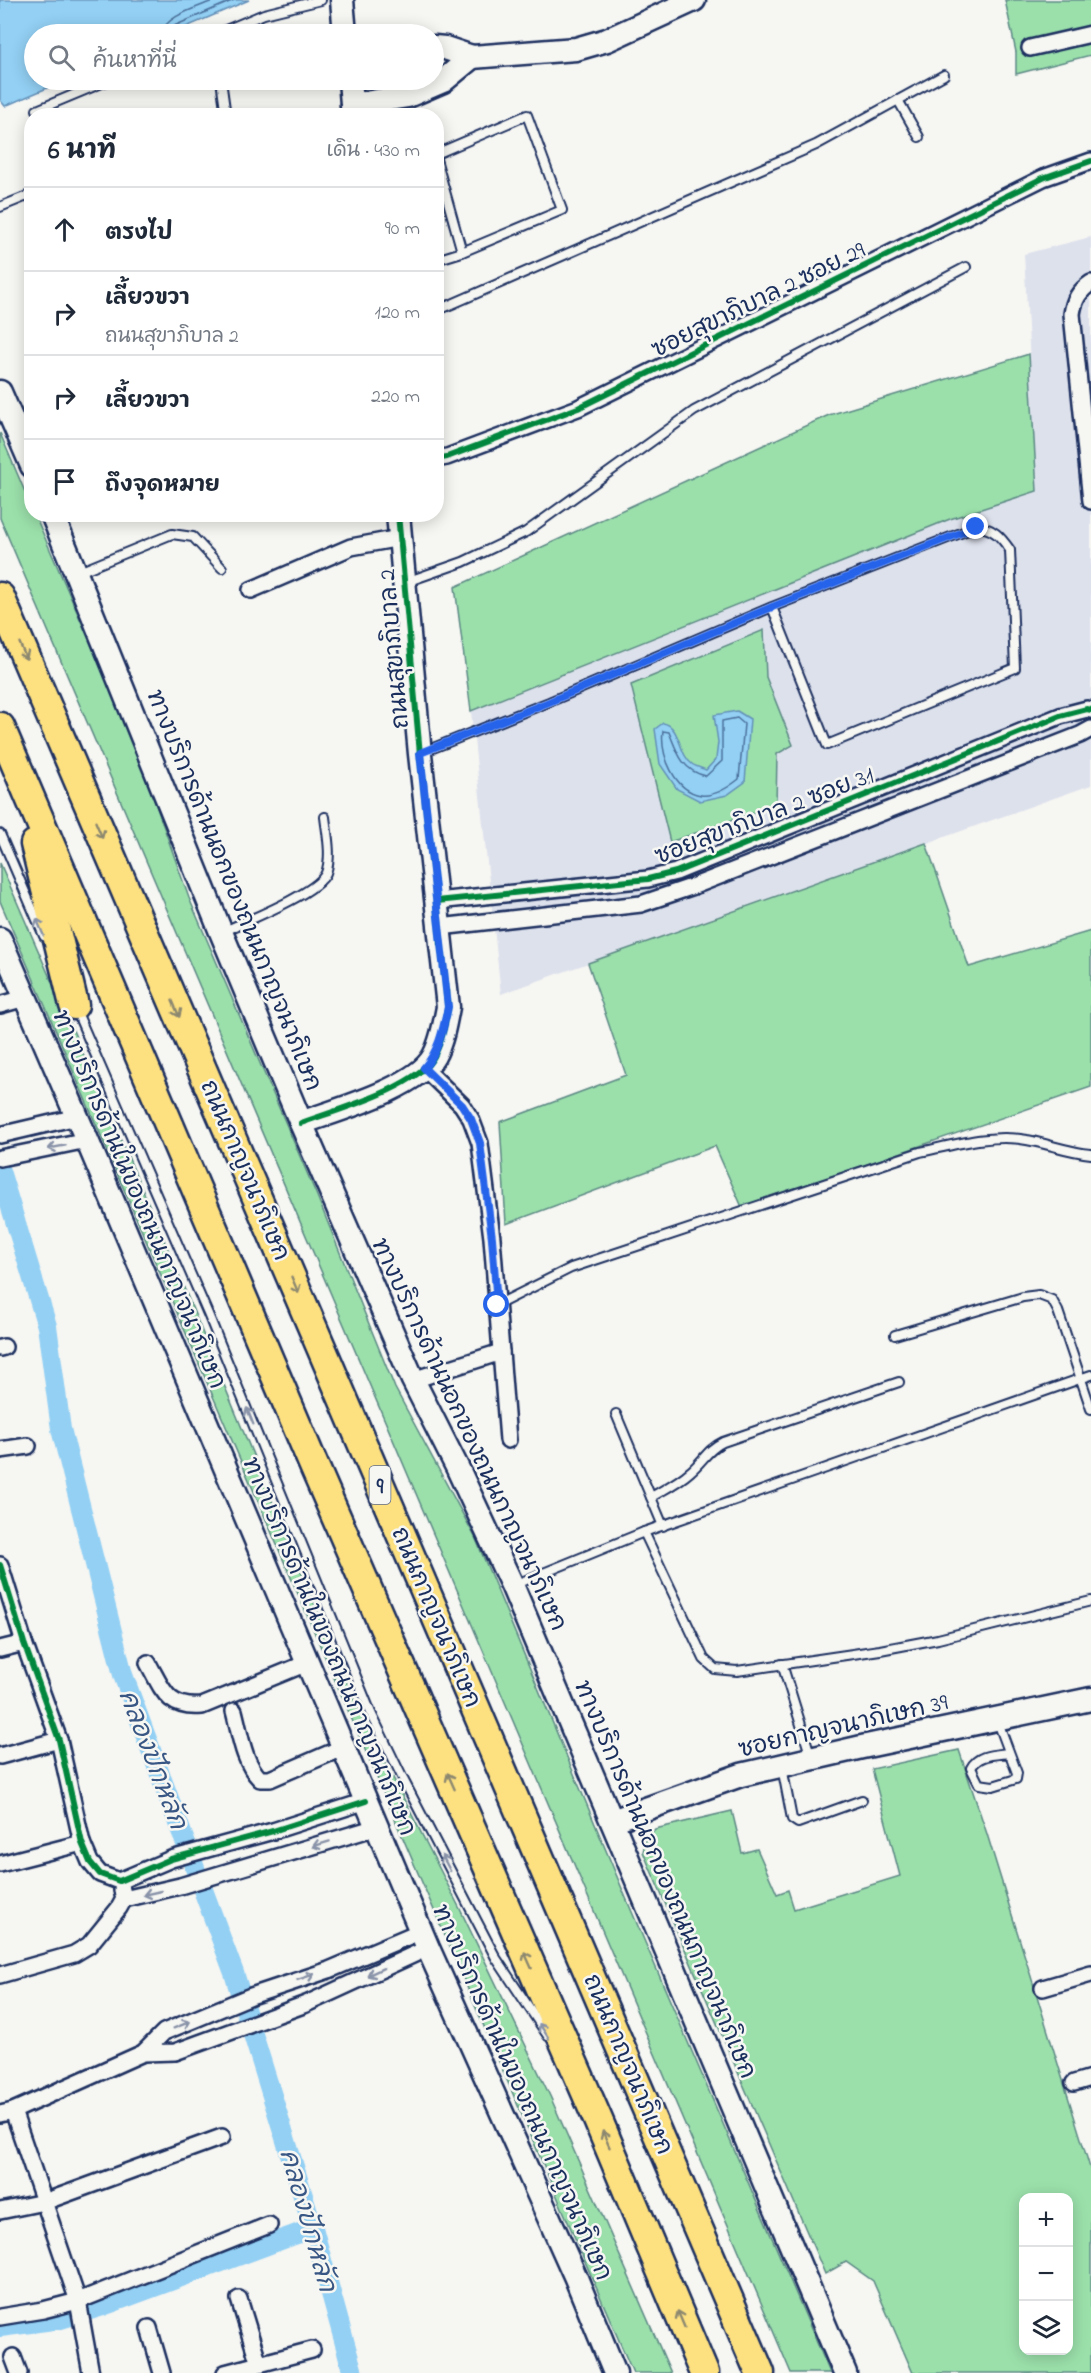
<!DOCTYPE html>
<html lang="th">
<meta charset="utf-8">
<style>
body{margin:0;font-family:"Indie Flower","Playpen Sans Thai",sans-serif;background:#f6f6f7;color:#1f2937}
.controls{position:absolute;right:18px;bottom:18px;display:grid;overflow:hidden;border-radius:12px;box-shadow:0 3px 15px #0003}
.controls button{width:54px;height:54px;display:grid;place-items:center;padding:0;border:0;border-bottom:2px solid #e0e1e3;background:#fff;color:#1f2937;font:30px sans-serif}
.stop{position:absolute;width:18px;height:18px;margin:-14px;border:4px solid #2563eb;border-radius:50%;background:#fff}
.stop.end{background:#2563eb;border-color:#fff;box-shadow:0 2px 6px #0008}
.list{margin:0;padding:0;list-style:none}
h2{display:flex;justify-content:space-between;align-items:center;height:78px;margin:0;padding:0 24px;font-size:26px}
h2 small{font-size:20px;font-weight:400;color:#747a83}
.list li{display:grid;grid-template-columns:39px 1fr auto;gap:18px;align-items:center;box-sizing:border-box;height:84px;padding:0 24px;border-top:2px solid #e0e1e3}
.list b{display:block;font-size:22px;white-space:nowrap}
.list p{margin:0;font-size:20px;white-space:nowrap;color:#747a83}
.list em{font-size:20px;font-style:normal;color:#747a83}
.icon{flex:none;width:33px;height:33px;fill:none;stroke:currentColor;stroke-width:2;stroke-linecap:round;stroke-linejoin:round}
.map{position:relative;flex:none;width:1091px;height:2373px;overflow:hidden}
.search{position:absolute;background:#fff;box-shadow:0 3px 15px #0003;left:24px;top:24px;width:420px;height:66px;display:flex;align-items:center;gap:15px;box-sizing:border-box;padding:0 21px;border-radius:33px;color:#747a83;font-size:22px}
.panel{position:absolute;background:#fff;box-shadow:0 3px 15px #0003;left:24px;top:108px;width:420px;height:414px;border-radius:24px}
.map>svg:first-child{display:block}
.built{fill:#dde1ec}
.green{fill:#9be0ab;stroke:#5b8884;stroke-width:1.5;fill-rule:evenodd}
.water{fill:#93d0f4;stroke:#6390b8;stroke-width:1.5}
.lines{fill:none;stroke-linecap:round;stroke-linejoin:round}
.shore{stroke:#4b6f9a;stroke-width:1.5}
.canal{stroke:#93d0f4;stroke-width:20}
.lane-casing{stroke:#1b2f5e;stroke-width:12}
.street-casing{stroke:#1b2f5e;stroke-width:20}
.secondary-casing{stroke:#1b2f5e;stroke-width:27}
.highway-casing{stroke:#1b2f5e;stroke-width:33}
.lane{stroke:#f6f6f2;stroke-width:8}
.street{stroke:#f6f6f2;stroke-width:15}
.secondary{stroke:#f6f6f2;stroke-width:22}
.highway{stroke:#fde080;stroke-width:28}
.cycleway-casing{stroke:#f6f6f2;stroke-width:10}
.cycleway{stroke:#00873e;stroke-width:6}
.oneway{stroke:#8c886f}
.oneway2{stroke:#8892a8}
.route{stroke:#2563eb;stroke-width:8}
.labels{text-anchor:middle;stroke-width:5;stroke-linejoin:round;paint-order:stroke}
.shield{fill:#f6f6f2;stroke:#5d6b8a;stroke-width:1.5}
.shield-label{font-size:22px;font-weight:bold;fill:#1b2f5e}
.street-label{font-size:24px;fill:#1b2f5e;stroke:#f6f6f2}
.water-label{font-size:26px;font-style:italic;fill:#395784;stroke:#f6f6f2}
</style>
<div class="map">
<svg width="1091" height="2373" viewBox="0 0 1091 2373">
<rect width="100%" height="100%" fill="#f6f6f2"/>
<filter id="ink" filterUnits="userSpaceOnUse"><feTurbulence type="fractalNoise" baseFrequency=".0167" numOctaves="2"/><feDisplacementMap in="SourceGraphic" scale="12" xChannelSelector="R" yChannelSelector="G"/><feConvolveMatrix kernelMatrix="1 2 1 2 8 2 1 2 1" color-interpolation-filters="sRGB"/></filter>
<g filter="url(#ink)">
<path class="built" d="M1091,237V785L501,994L471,711L950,519L1037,491L1024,254Z"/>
<g class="green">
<path d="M1005,0H1091V55L1016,74V52Z"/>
<path d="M1029,354L1037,491L950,519L471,711L455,587L829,415Z"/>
<path d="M0,433L31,506L32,514L35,515L135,746L189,898L317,1196L395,1388L475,1537L623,1891L830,2373H791L0,518Z"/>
<path d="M764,630L766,677L793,745L777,754L776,805L670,842L631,685Z"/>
<path d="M926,843L969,967L1091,931V1087L742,1207L715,1146L506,1224L500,1122L626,1075L588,963Z"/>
<path d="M0,863L160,1230L359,1711L459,1907L550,2096L671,2373H633L0,901Z"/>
<path d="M959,1750L987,1834L1091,2171V2373H913L873,2281L846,2262L825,2274L643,1852L646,1838L655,1829L732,1811L742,1853L757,1849L777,1894L788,1890L794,1909L900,1876L872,1769ZM1024,2198H1068V2350H1024Z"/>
</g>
<g class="water">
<path d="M0,0H249L170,34H34V80H66L5,106L0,100Z"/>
<path d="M737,711L750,719L745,782L727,795L700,801L677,789L660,764L655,729L663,723C681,726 678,754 692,764C696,767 702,768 706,770L716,759L718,742L714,715Z"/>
</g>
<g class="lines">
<g class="shore">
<path d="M162,34C163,16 200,7 215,0"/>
<path d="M170,34L174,26L234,0"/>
<path d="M737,718L744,724L739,779C729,787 715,797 701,795C674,791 660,754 663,731L669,732C677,752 682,771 706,776L722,761V721Z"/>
</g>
<g class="canal">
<path d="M0,1171L47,1326L61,1429L123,1675L234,1973L313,2228L353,2373"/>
<path d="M0,2327L61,2319L103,2306L313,2228"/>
</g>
<defs>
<g id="lane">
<path d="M221,34V32L264,14L321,0"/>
<path d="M221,80L226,116"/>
<path d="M898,100L919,137"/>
<path d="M37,110L109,80"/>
<path d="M436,154L527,115L562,210L462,252L436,260"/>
<path d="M436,159L462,252"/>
<path d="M0,207L32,194"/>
<path d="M436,311L816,145L944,75"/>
<path d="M79,572L172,534L193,537L222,568"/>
<path d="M406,582L463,562L526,532L694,411L966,267"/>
<path d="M423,752L549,702L772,607L976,527C993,527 1001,537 1010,550L1015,668L827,745L772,607"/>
<path d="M0,834L44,936"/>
<path d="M222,932C244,922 318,893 326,873C332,856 327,834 325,817"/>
<path d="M76,1010L208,1314L371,1713L403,1779L496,1958L548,2036"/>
<path d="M497,1305L571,1268L920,1152C953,1145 993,1133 1027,1140C1049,1144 1069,1152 1091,1154"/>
<path d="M895,1335L1023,1297L1039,1295L1052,1300L1058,1311L1091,1409"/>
<path d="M616,1414L663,1526"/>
<path d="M651,1497C665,1489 679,1482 691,1471C703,1461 708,1449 723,1442L899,1382"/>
<path d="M644,1532L704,1659L715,1669L737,1671L880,1650L938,1639L1091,1601"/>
<path d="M514,1585L644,1532L1091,1375"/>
<path d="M782,1664L811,1757"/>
<path d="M998,1722L1017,1773L1016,1779L993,1786L979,1784L971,1768C978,1754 995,1755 1009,1753"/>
<path d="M782,1767L792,1819L798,1823L862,1800"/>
</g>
<g id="street">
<path d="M1030,48L1091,34"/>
<path d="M1091,283C1079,291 1074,300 1072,314L1091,501"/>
<path d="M436,459L447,457L578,408L1043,178L1091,161"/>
<path d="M251,590L351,547L400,538"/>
<path d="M437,901L648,879L676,872L1060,716L1087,709L1091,710"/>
<path d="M440,927L641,904L694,886L1080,735L1091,729"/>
<path d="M0,1005L25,998"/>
<path d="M424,1068L462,1105L471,1119L480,1143L492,1238L508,1440"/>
<path d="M0,1135L77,1117"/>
<path d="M0,1158L87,1140"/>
<path d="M0,1348L4,1347"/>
<path d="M413,1380L501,1352"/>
<path d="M0,1450L28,1446"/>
<path d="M0,1565L24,1643L59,1740L82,1843L90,1862L100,1874L119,1881L171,1859L273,1831L366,1801"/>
<path d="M0,1649L24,1643"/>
<path d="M148,1663C163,1690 167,1709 202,1706L307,1663"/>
<path d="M234,1711C240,1733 243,1762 260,1779H270L344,1747"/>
<path d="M0,1756L59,1740"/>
<path d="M0,1864L82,1843"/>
<path d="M124,1899L180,1886L377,1827"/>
<path d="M0,1975L74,1954L89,1945L119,1908L124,1899L122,1890"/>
<path d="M1043,1988L1091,1974"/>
<path d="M143,2053L175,2052L306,2004L428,1948"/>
<path d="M1074,2083L1091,2078"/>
<path d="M13,2111L78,2301L91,2373"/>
<path d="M0,2114L13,2111L143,2053L164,2032L251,1996L329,1970L421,1931"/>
<path d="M0,2211L44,2202L222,2137"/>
<path d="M239,2299L259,2364"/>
<path d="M0,2317L43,2310L78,2301L269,2225"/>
<path d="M149,2328L162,2373"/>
<path d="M13,2357L19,2373"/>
<path d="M225,2373L312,2350"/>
</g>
<g id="secondary">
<path d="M342,0L345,34"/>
<path d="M434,47L445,48L472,57L576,49L607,40L694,0"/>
<path d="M350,80L353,116"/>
<path d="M352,105L408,96L443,81L472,57"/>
<path d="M0,392L32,466"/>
<path d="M52,514L221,932L301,1123L413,1380L458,1469L512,1585L845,2373"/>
<path d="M0,939L87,1140L428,1948L576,2278L615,2373"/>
<path d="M301,1123C336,1110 417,1088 434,1056C442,1041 445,1023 448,1007L420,754L398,514"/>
<path d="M612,1821L741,1775L862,1747L1091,1699"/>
</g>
<g id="highway">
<path d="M0,597L760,2373"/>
<path d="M0,727L314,1466L598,2120L704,2373"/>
<path d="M35,844L74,1005"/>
</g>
</defs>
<use href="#lane" class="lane-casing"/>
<use href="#street" class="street-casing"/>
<use href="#secondary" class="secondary-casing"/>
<use href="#highway" class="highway-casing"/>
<use href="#lane" class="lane"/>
<use href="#street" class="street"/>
<use href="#secondary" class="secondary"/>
<use href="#highway" class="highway"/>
<defs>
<g id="cycleway">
<path d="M436,459L447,457L578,408L1043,178L1091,161"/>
<path d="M437,901L648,879L676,872L1060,716L1087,709L1091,710"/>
<path d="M301,1123C336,1110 417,1088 434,1056C442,1041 445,1023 448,1007L420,754L398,514"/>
<path d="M0,1565L24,1643L59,1740L82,1843L90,1862L100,1874L119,1881L171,1859L273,1831L366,1801"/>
</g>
</defs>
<use href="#cycleway" class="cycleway-casing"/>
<use href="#cycleway" class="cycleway"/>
</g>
<defs><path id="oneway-shaft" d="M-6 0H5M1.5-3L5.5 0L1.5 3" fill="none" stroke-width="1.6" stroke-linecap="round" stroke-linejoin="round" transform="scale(1.5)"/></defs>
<g class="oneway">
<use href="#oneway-shaft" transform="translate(23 651) rotate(67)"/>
<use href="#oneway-shaft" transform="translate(99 830) rotate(67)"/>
<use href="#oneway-shaft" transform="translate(176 1009) rotate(67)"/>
<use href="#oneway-shaft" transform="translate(295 1285) rotate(67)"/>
<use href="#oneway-shaft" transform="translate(451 1781) rotate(-114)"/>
<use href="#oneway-shaft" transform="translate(528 1960) rotate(-114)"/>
<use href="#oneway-shaft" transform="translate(606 2139) rotate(-113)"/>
<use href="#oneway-shaft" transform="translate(681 2319) rotate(-113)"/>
</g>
<g class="oneway2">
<use href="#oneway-shaft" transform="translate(40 927) rotate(-113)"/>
<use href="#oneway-shaft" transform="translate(57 1147) rotate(169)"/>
<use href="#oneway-shaft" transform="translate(250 1416) rotate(-112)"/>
<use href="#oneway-shaft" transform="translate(321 1844) rotate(163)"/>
<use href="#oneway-shaft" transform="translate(446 1863) rotate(-118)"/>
<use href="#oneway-shaft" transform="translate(152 1893) rotate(167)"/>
<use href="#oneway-shaft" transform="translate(375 1972) rotate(155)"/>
<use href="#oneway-shaft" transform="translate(306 1977) rotate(-19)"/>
<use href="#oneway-shaft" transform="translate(182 2025) rotate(-22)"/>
<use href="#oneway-shaft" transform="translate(544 2031) rotate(-123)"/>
</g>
</g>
<g class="lines" filter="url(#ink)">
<path class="route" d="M497,1305L492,1238L480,1143L471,1119L462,1105L424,1068C439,1051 443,1030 448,1007L420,753L549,702L772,607L976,527"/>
</g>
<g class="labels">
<rect class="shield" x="369.5" y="1466" width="21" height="38" rx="4.5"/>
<g class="shield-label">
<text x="380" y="1493">9</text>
</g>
<g class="street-label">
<text transform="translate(758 299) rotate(-26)" y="8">ซอยสุขาภิบาล 2 ซอย 29</text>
<text transform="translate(393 649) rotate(-95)" y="8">ถนนสุขาภิบาล 2</text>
<text transform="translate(764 815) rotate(-21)" y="8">ซอยสุขาภิบาล 2 ซอย 31</text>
<text transform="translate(235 890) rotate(68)" y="8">ทางบริการด้านนอกของถนนกาญจนาภิเษก</text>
<text transform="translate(246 1170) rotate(67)" y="8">ถนนกาญจนาภิเษก</text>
<text transform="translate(140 1199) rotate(67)" y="8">ทางบริการด้านในของถนนกาญจนาภิเษก</text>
<text transform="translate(470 1434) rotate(65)" y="8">ทางบริการด้านนอกของถนนกาญจนาภิเษก</text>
<text transform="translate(437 1617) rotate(67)" y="8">ถนนกาญจนาภิเษก</text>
<text transform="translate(330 1646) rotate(67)" y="8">ทางบริการด้านในของถนนกาญจนาภิเษก</text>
<text transform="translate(843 1725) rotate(-13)" y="8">ซอยกาญจนาภิเษก 39</text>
<text transform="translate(666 1879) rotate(67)" y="8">ทางบริการด้านนอกของถนนกาญจนาภิเษก</text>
<text transform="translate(629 2064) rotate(67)" y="8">ถนนกาญจนาภิเษก</text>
<text transform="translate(523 2092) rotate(66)" y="8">ทางบริการด้านในของถนนกาญจนาภิเษก</text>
</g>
<g class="water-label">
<text transform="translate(154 1759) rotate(69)" y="9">คลองปักหลัก</text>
<text transform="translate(309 2220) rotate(74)" y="9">คลองปักหลัก</text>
</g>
</g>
</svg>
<div class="controls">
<button>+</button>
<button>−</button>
<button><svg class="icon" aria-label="layers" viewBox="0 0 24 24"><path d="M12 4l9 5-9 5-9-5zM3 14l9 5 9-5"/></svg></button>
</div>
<div class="stop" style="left:497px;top:1305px"></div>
<div class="stop end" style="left:976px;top:527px"></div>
<div class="search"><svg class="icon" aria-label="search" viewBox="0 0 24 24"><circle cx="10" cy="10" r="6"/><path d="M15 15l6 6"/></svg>ค้นหาที่นี่</div>
<section class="panel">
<h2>6 นาที<small>เดิน · 430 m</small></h2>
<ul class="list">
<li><svg class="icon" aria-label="ahead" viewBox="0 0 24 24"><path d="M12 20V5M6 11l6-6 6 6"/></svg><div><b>ตรงไป</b></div><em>90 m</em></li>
<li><svg class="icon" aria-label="right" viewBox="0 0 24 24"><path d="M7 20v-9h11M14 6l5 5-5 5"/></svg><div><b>เลี้ยวขวา</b><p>ถนนสุขาภิบาล 2</p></div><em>120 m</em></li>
<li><svg class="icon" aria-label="right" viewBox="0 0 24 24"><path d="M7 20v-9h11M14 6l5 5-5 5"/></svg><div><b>เลี้ยวขวา</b></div><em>220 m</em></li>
<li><svg class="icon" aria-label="arrive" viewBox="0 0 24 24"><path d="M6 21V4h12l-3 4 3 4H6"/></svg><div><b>ถึงจุดหมาย</b></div></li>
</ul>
</section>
</div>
